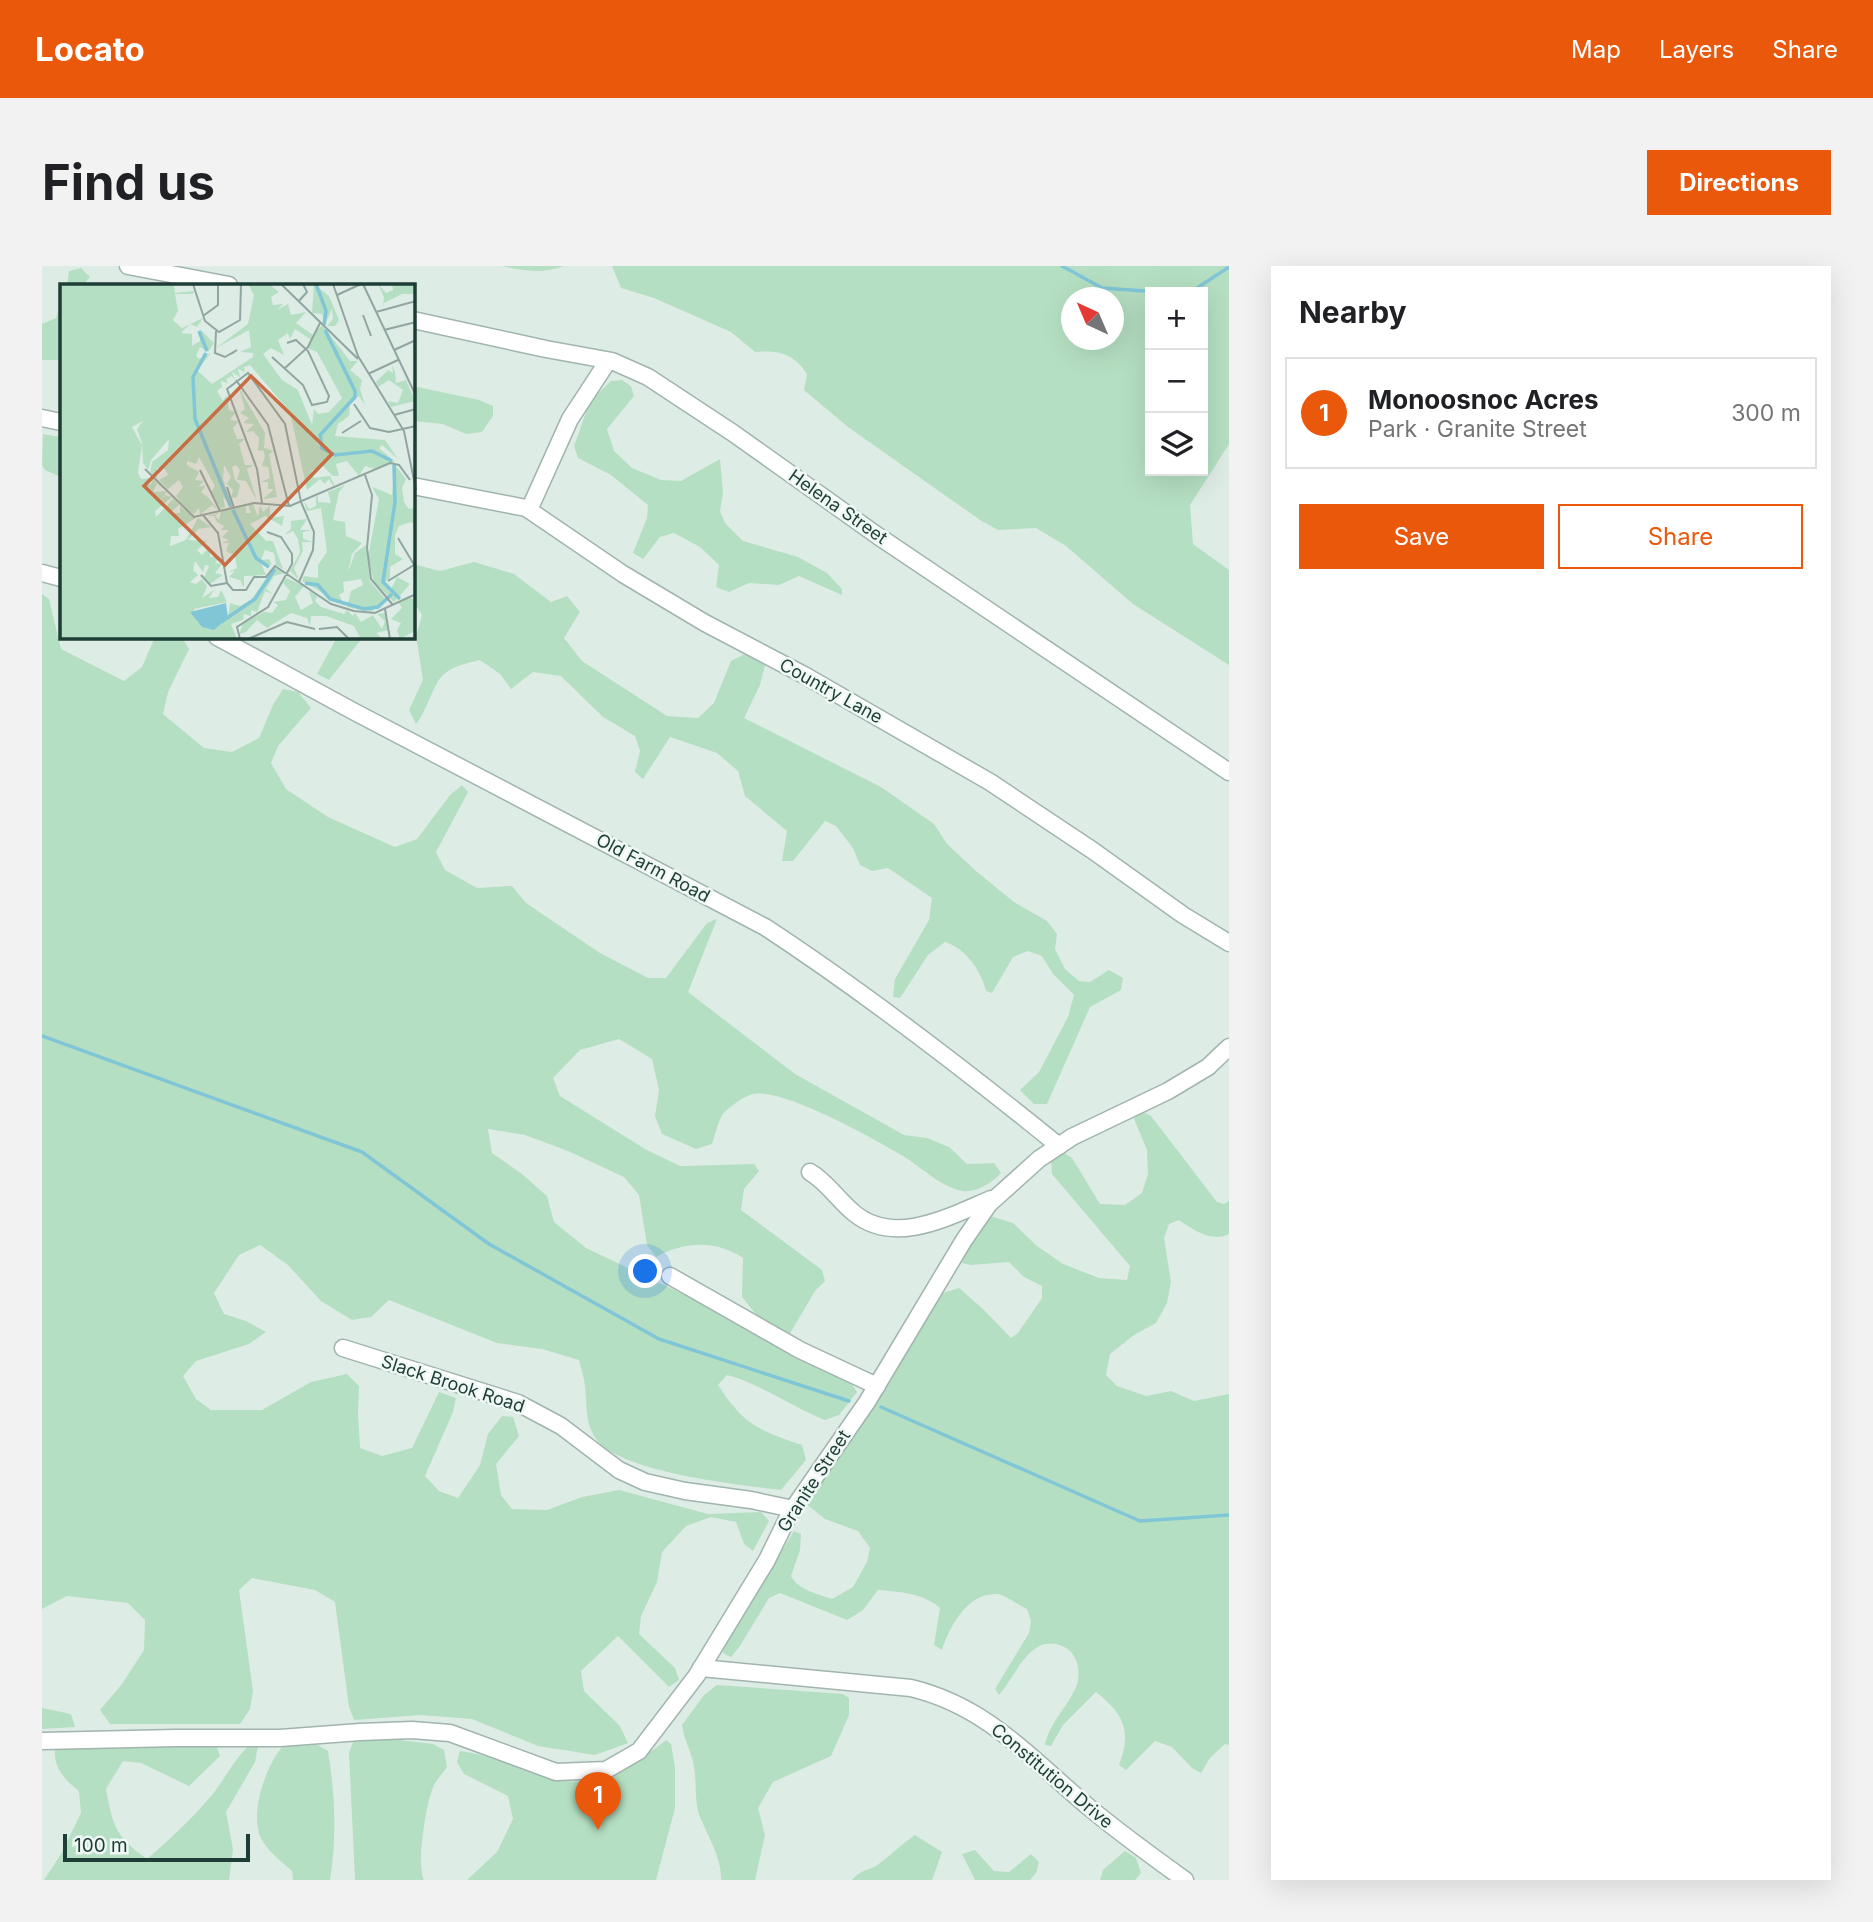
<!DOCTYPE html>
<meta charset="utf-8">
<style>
body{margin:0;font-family:Inter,sans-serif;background:#f2f2f2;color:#202124}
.controls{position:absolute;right:21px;top:21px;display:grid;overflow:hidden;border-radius:0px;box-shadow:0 7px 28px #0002}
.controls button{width:63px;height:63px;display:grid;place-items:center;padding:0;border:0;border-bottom:2px solid #e0e0e0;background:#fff;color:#202124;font:35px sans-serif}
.compass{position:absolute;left:1019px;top:21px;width:63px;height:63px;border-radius:50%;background:#fff;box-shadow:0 7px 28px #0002;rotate:316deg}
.scale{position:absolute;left:21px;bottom:18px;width:187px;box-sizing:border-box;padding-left:7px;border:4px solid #1e3d36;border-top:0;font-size:19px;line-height:24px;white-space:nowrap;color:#1e3d36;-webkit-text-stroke:5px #eff8f4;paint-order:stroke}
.you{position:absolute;left:604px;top:1006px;width:24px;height:24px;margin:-18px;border:5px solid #fff;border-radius:50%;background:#1a73e8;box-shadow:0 0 0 10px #1a73e833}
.badge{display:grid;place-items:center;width:46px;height:46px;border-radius:50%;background:#ea580c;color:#fff;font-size:23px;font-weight:700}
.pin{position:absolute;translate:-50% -58px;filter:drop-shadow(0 2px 4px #0008)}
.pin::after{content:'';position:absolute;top:37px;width:24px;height:21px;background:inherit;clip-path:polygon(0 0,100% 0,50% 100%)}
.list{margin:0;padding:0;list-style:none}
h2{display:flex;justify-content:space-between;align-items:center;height:91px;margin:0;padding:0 28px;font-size:30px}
h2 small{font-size:23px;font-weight:400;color:#757577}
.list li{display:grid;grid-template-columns:46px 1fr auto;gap:21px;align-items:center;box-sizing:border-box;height:112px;margin:0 14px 14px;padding:0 14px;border:2px solid #e0e0e0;border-radius:0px}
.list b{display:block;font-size:26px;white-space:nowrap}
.list p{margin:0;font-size:23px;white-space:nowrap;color:#757577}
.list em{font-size:23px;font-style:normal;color:#757577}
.actions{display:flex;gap:14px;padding:21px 28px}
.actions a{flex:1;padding:16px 0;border:2px solid #ea580c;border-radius:0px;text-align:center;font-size:24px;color:#ea580c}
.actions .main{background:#ea580c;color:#fff}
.icon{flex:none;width:38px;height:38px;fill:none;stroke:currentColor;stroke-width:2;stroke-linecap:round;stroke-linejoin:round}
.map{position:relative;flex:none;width:1187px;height:1614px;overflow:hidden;border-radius:0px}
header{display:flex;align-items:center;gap:42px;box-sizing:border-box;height:98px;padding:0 35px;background:#ea580c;color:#fff}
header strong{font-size:33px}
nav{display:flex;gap:38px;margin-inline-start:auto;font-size:24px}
.intro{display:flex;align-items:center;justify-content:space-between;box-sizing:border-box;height:168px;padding:0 42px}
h1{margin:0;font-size:49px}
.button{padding:18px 32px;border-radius:0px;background:#ea580c;color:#fff;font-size:24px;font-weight:700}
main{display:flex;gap:42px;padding:0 42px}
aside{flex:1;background:#fff;border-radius:0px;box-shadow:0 7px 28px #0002}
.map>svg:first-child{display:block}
.green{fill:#b5dfc2;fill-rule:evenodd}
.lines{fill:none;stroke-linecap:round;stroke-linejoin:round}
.stream{stroke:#80c6d7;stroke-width:3.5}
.minor-casing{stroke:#a1b4ae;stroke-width:19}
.minor{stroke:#fff;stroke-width:16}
.labels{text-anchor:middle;stroke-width:5;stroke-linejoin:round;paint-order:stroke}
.street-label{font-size:18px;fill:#1e3d36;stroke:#eff8f4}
.inset-river{fill:none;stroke:#80c6d7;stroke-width:3.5}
.inset-road{fill:none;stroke:#91a6a0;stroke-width:2}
.view{fill:#c76e44;fill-opacity:0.15;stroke:#c76e44;stroke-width:3.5}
.inset-edge{fill:none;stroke:#1e3d36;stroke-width:3.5}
</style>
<header>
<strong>Locato</strong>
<nav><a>Map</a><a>Layers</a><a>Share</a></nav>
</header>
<div class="intro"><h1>Find us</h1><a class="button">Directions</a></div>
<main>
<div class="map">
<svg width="1187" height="1614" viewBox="0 0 1187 1614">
<rect width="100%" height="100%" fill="#deece6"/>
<g class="green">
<path d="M460,0H522C501,8 481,5 460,0Z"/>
<path d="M570,0H1187V178L1148,239L1151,278L1187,304V399L1091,338L1024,280L994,262L956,264L938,254L806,161L762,124L765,108C752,88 737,84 713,86L689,66L612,32L579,22ZM1108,26H1161V205H1108ZM1030,32H1072V74H1030Z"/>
<path d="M39,2L48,11L41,19H25L27,5Z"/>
<path d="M19,36V94H0V58L14,52Z"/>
<path d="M580,114L589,120L592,130L565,163L572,185L590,202L619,214L639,215L678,193L681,227L678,245L683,257L701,275L756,291L785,307L800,323V329L757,310L737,319L707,317L687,326L674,321L677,299L658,281L632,267L618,271L601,293L591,287L605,252L606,239L569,209L536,192L532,180L548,135L569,115Z"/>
<path d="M371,120L437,134L451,140V150L440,166L424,168L401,158L371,155Z"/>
<path d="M1,168L19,171V211L3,204L0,199Z"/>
<path d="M432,296L472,308L509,336L525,330L538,346L522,372L540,395L625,450L656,452L672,437L689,395L703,388L723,399L718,419L702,452L839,521L892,558L905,578L934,605L972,636L1005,655L1015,668L1013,683L1023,703L1037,715L1048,716L1067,704L1081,712L1079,724L1048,741L1005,838H992L978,824L997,806L1026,751L1032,729L1011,708L1000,690L986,685L971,691L950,727L944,725C939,704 923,682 903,676L886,689L858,732L851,731L853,713L887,654L890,632L846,602L830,605L818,599L811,582L794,560L783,555L751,595H740L745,565L703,530L696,505L675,487L628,471L601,513L593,506L598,485L593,470L561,451L519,410L491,406L469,423L458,408L438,394C426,397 410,400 401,409C391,418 385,445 374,458L367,444L381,414L374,370L380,349L371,335V298L398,305Z"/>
<path d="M0,328L7,333L19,383L82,415L100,401L113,371H140L147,383L126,426L121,448L162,482L190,486L217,472L231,439L241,423L256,426L269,442L236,480L229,497L244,523L286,551L353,581L375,573L408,529L420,519L426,526L394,586L403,604L435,622L470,620L484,637L558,687L606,712H624L665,657L675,653L646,726L753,808L862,869L885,872L907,881L925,898L952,897L959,907C951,916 934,927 921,925C900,922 879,901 861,890C834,874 736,818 708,829C701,831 686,842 681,848C676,855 673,869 670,878L654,883L620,868L613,850L617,824L610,793L577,773L538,784L511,812L518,830L603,883L638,900L712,898L717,905L702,923L699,944L780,1004L783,1015L773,1025L747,1069L717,1052L700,1031L701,992C674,974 643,975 614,991L605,979L597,929L582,911L526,885L483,869L446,863L450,887L480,908L505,930L512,956L544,982L664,1039L809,1117L815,1126L797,1149L783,1154C750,1141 719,1118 685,1109L676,1119C702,1159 716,1164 760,1179L764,1194L739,1224C699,1219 568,1206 551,1168C543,1153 545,1136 543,1120C542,1111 539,1102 537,1094L500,1083L455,1077L347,1034L329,1051L310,1054L279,1035L246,999L218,979L197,989L172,1027L182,1048L204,1055L224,1066L207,1078L154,1095L141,1110L154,1133L169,1144H220L269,1116L305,1108L317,1120L316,1148L318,1182L340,1190L370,1182L397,1126L414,1132L411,1146L383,1210L397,1225L416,1232L438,1199L446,1168L460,1150L471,1151L477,1170L454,1198L459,1229L470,1243L505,1244L540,1231L577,1224L666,1248L719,1246L727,1255L711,1285L702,1278L694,1256L669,1251L644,1260L620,1286L615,1316L599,1350L597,1368L633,1402L637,1414L627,1421L576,1370L539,1405L542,1425L578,1460L586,1477L553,1489L496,1480L430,1453L379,1449L312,1454L307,1441L293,1336L273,1324L210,1312L197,1324L211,1425L208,1443L198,1458H68L58,1444L80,1418L102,1384L103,1354L86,1337L25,1330L0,1343Z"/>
<path d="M295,371H321L287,414L275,408Z"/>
<path d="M1099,845L1109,850L1175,936L1182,938L1187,935V968C1170,977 1152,964 1137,954L1127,958L1122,972L1129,1016L1125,1037L1114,1057L1092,1069L1068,1088L1064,1109L1075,1120L1104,1130L1129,1125L1152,1135L1187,1128V1479L1183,1478L1168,1492L1159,1507L1150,1502L1130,1481L1113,1475L1084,1504L1077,1499C1090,1465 1082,1448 1054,1426L1021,1459L1009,1480L1003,1479C1007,1457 1025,1442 1034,1421C1038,1412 1037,1398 1032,1390C1028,1384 1026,1383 1020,1380C988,1367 974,1410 957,1429L953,1423L987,1367L989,1355L985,1343C976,1339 964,1329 955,1328C926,1326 907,1361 900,1384L892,1379L898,1342C881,1327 858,1326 836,1324L821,1344L805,1354L738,1327L727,1332L698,1380L689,1391L681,1387L683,1377L752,1265L759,1268L758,1284L749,1310C756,1324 776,1328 790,1333L811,1321L825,1296L828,1282L816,1265L783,1253L764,1238L901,1027L917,1022L941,1043L969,1072L976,1067L1000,1032V1020L982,1011L967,996L929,999L920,997L923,989L948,950L971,957L995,980L1021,998L1057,1012L1085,1014L1088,1000L1010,908L1009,893L1019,885L1030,892L1058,938L1083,939L1100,927L1106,908L1105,884L1092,853Z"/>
<path d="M675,1419L801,1428L807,1432V1449L789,1490L731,1516L716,1542L723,1569L713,1614H679C680,1593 666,1570 658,1551C652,1535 655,1518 652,1501C650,1487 642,1474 640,1459L662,1429Z"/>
<path d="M0,1442L29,1448L33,1461L0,1463Z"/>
<path d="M341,1472L391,1478L402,1484L405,1501C401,1507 395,1513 392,1519C384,1536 374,1599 382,1614H313L307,1487L311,1476Z"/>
<path d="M624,1474L629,1478L633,1501V1542L614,1614H425L455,1586L471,1553L466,1530L422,1508L415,1496L418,1485C452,1489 479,1506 511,1513C555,1523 592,1500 624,1474Z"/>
<path d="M209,1477L216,1480L213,1496L184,1546L191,1583L187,1614H2L19,1588L39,1547L37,1525C23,1514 11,1502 13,1483L162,1479L175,1481L178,1490L147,1520L99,1497L81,1495L64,1523C71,1560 73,1570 105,1593C127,1574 150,1553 169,1530C183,1513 193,1492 209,1477Z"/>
<path d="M276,1479L286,1485C293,1528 295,1571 288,1614H251L250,1605C237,1593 219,1581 216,1563C211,1538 225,1498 241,1480Z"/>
<path d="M873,1569L900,1586L890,1614H810C823,1600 828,1606 838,1597C850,1588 861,1577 873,1569Z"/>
<path d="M933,1584L952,1605L967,1606L989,1588L997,1596L994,1607L988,1614H933L920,1588Z"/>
<path d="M1083,1585L1094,1592L1099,1607L1093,1614H1058L1061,1604Z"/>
</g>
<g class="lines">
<g class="stream">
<path d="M1020,0L1060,22L1117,26"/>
<path d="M1149,26L1187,1"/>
<path d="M0,770L320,886L447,978L617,1073L807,1135"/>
<path d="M839,1141L1098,1255L1187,1249"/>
</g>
<defs>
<g id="minor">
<path d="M86,0L187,19"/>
<path d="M371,54L504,83L570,95L606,111L691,167L836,270L1187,506"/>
<path d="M0,152L19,156"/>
<path d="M371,220L484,242L581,308L663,357L762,409L948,516L1050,584L1141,649L1187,677"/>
<path d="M487,244L528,153L566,95"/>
<path d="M0,307L19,312"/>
<path d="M175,371L309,444L723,661C825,728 922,803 1017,880"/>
<path d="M768,906C785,916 796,934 812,947C853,981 908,950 949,933"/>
<path d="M628,1010L758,1084L835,1120"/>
<path d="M301,1082L476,1137L519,1160L577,1204L603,1216L643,1225L709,1234L751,1243"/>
<path d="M659,1402L869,1422C947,1441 990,1494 1049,1543C1079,1568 1111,1591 1143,1614"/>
<path d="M0,1475L133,1472H238L318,1466L370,1464L408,1467L514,1506L564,1504L597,1485L655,1409L725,1294L748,1247L825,1136L922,974L947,938L997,893L1030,871L1126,825L1166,801L1187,781"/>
</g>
</defs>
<use href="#minor" class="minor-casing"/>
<use href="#minor" class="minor"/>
</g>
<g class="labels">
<g class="street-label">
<text transform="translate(796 241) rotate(35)" y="6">Helena Street</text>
<text transform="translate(789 425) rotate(29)" y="6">Country Lane</text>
<text transform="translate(611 602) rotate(28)" y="6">Old Farm Road</text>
<text transform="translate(411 1118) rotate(18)" y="6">Slack Brook Road</text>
<text transform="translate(772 1215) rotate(-57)" y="6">Granite Street</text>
<text transform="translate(1010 1510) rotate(40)" y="6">Constitution Drive</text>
</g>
</g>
<g transform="translate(18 18)">
<rect width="355" height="355" fill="#deece6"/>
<path d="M0,0H114L115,9L134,7L133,10H115L118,27L113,36L122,44L143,34L137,43L130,40L121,49L132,50V62L140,57L141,46L154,59L148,68L140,63L136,72L139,75L151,69L137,86L152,100L193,73V69L180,68L191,63L189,46L156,64L188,40L194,11L188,0H209L219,8L211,13L213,21L223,20L217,26L228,20L231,31L246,28L236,39L253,51L262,41L290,77H298L290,86L302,96L300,105L305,121L299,112L290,119L289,132L278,140L275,152L325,156L338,175L322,161L319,164L335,178L315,185L305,182L299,192L287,177L276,180L279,192H273L263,182L251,187L254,194L270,192L274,200V203L269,195L265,200L260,195L247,206L230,128L190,81L184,83L185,88L178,85L180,93L172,88L175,96L172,92L166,95L168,99L161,97L162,103L157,107L163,117L167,111L169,126L176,128L170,136L179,137L173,144L177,155H185L179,160L185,181H194L187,185L197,217L186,197L177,196L180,186L176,181L172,183L175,196L180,201L177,213L171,214L173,206L167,200L171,193L164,181L163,195L172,222L163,213L165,223L161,225L151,208L155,202L139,173L136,180L127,177V181L139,188L135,196L144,197L138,203L146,201L141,208L149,214L158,226L152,221L140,231L139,224L134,230L127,226L116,212L123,203L119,196L108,205L99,196L108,191L105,185L97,184V194L90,188L92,178L108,166L109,155L91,176L88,186L83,179L82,159L77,145L83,137L72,143L82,161L78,189L81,195L91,194L83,201L91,200L93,195L105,206L97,200L93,208L108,207L95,222L105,211L112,213L95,227L96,233L114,214L119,221L110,229H120V222L136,234L118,245L119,252H111L110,262L126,256L138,234L151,243L138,245L128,256L147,257L137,266L142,271L150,262V273L160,272L155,279L162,280L155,289L163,291L150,300L144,294L149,282L145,281L143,288L135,277L133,286L138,291L130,298L136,300L142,295L147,302L142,314L154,306L149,314L158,313L161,306L167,318L134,325L137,338L156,344L168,334L170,319L180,322L191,316L214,283L225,289L214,292L206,305L213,310L205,307L197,328L191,326V332L184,330L183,336L171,340L177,355H0ZM235,45L250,55L247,64L257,68L282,114L269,128L258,130L254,125L252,141L238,106L222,96L203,70L211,64L224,71L218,56L228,49L230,55ZM254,0L269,12L279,36L275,42H267L273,35L272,25L265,41L262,30L252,29ZM318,0L326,9L333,6L332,0H355V10H342L324,19L323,24L324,13ZM332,81L335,87L336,99L346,96L355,117L331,123L328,117L338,119L343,106L329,96L318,103L316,98L328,86L333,89ZM179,104L205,149L204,164L214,167L209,170L217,213L203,215L214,205H208V198H201L210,194L208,183L202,182L205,172L203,166L198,167L199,154L193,147L186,148L194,140L183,139L189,134L180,129L185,125ZM335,181L346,195L342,204L344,218L349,225L355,224L356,242L351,238L339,242L335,251V270L343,275L330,283V294L324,299L331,305L337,293L350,300L334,318L314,298L308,273L319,215L312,203L332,211ZM285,201L279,208L273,236L285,238L286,252L302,259L292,270L288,288L295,269L306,261L310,297L326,316L311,328L287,323L291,307L303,301L301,295L283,298L284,308L279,311L285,322L242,297L244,292L258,294V281L267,268L261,224L247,227L244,217L249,225L256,222V213L258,212V218L271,219L268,208ZM193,220L198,233L200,221L203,228L210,222V234L224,232L222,242L205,232L190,240L206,257H213L223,285L216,281L214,269L205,266L201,276L209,275L212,281L201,279L206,291L184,292V304L180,296L169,293L175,287L168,288L177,284L175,272L166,267L169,259H162L169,256L162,253L169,246H161L164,242L157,238L154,232H146L159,229L155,232L159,236L161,227L186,222V229H191L188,221ZM247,235L240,246H252L243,248V255L253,258H242L243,267L234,284L239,296L230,287L240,268L238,255L233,247L224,251L231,245V237ZM226,294L244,302L235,313L241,326L253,319L249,307L257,312L255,317L261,323L284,330L287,326L293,332L295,329L301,338L313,331L322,345L325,337L317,330L325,329L328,346L316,349L323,355H301L294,342L266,332H251L250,342L247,334L231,329L207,344L197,336L186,348L179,350L183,340L204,328L212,329L218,321L213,318L226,316L230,307L223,299ZM350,313L355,317V347L340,355L337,346L341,339L331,335L342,324L339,319Z" fill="#b5dfc2" fill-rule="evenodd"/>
<path d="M166,319L168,334L154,346L142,343L130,328Z" fill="#80c6d7"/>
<path class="inset-river" d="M256,0L266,27L264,41M265,46L295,107V113L260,151L262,164L275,171L312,167L332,177M139,47L147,67M146,69L133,93L135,135L171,223M334,181L335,218L323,298L340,315M173,226L196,274L209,283M245,299L258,301L270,315L304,325L318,323L332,310M161,338L195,315L215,285"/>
<path class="inset-road" d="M133,0L145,37L159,48L180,36L181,0M221,0L298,75M273,0L298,72L344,147L356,206M303,0L356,112M277,11L301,0M238,18L247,8L243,0M316,28L356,17M303,31L311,52M143,32L158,21V0M324,46L356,38M156,47L155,69L165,73L177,66L171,70M334,66L356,56M212,73L243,101L252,121L267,118L269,112L248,67L236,56L227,59M225,84L248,63L260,39M308,90L338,76M176,96L208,141L229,222M294,120L310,144L329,148L356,142M334,131L356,125M282,149L301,137M85,185L134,233L194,219L230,222L330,179L339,181L350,196M140,186L160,227M305,191L312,211L307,264L311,295L333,321M167,203L174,224M202,219L197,185L167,105L188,89L225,140L241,218L254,248L253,266L239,298M143,231L158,249L167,299L173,306H186L194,293H206L215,282L271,320L294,327L315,329L356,310M338,254L356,284M141,291L151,302L167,299M328,297L354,281M325,325L330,355M259,345L277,343L289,355M180,355L177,343L208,323L232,280V270L221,253L207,248M188,355L227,338L255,345"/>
<path class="view" d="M191,92L272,170L165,281L84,202Z"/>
<rect width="355" height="355" class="inset-edge"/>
</g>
</svg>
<div class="controls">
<button>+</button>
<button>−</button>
<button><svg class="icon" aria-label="layers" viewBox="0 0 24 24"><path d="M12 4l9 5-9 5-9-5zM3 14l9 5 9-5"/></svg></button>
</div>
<svg class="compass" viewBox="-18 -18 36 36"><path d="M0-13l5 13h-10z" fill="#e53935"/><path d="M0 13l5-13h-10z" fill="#757577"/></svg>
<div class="scale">100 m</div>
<div class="you"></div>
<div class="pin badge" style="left:556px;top:1564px">1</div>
</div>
<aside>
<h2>Nearby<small></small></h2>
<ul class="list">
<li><span class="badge">1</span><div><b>Monoosnoc Acres</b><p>Park · Granite Street</p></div><em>300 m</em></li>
</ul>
<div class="actions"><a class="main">Save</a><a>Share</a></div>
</aside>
</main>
